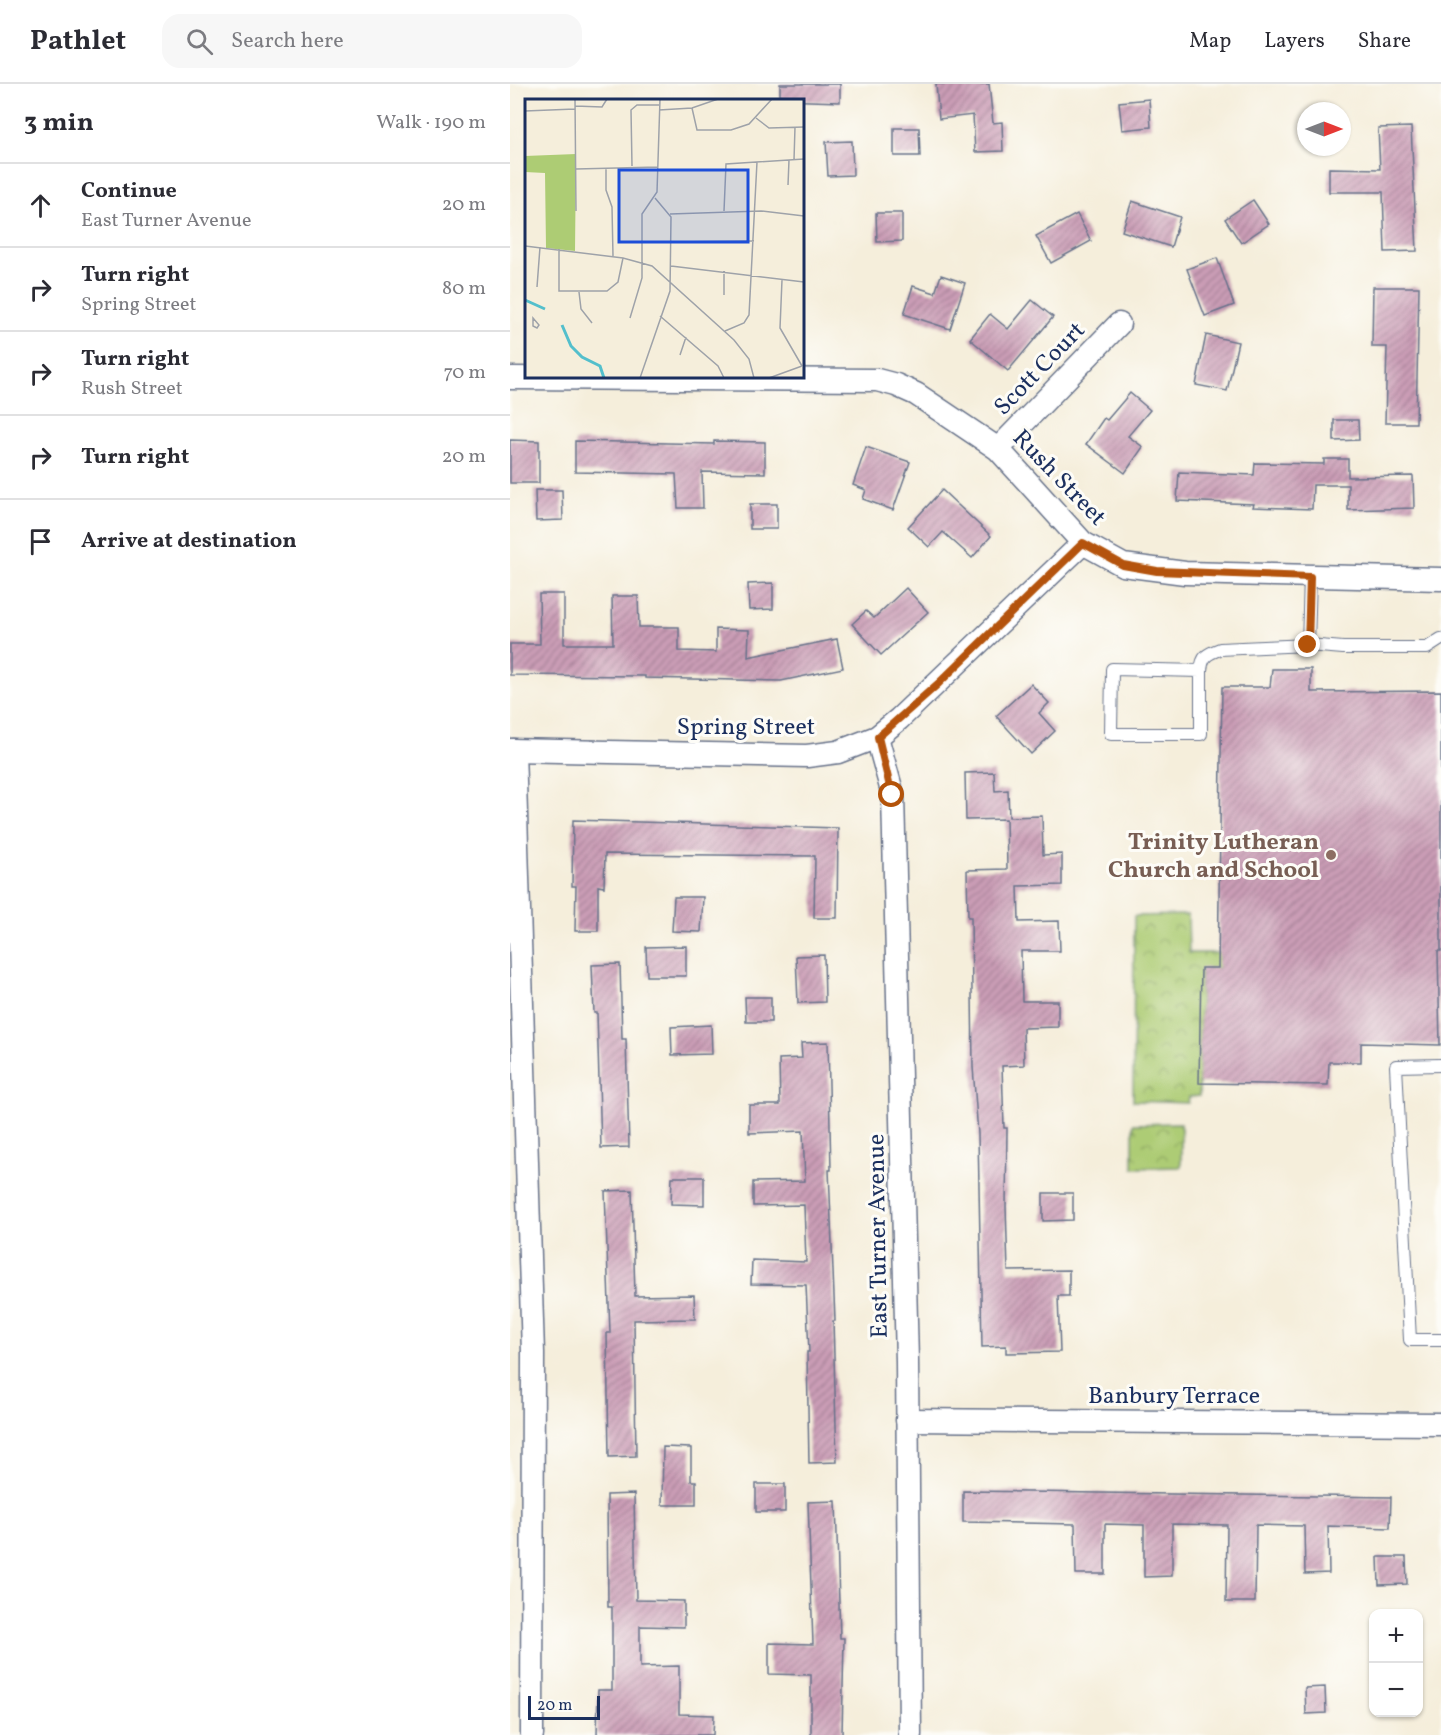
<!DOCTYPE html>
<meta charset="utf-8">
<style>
body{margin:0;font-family:Vollkorn,serif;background:#f7f7f7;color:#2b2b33}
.controls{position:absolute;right:18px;bottom:18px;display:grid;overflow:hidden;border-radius:12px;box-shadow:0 2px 4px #0004}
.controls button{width:54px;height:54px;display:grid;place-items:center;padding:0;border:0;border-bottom:2px solid #e1e1e2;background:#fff;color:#2b2b33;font:30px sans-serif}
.compass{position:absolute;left:787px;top:18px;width:54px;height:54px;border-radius:50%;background:#fff;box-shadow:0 2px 4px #0004;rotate:90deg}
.scale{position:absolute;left:18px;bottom:15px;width:72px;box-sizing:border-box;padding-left:6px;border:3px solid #1b2f5e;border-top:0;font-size:16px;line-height:21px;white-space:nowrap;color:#1b2f5e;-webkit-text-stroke:4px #fdfcf7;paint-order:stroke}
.stop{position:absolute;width:18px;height:18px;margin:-14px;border:4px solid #b45309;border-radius:50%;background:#fff}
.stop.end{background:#b45309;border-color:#fff;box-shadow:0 2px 6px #0008}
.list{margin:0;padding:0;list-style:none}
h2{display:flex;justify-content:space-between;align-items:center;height:78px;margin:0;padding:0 24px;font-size:26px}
h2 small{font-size:20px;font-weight:400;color:#7c7c81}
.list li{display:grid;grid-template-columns:39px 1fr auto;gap:18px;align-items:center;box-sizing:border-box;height:84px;padding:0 24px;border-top:2px solid #e1e1e2}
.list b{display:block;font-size:22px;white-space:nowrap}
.list p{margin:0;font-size:20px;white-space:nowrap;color:#7c7c81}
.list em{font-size:20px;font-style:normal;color:#7c7c81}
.icon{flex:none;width:33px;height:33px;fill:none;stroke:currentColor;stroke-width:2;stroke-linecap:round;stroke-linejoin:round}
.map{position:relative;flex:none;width:931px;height:1651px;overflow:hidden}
header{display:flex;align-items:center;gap:36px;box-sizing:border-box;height:84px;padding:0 30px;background:#fff;border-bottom:2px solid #e1e1e2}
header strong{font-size:28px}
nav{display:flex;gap:33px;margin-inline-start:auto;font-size:21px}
.search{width:420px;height:54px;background:#f7f7f7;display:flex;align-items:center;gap:15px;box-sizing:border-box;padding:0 21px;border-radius:18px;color:#7c7c81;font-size:22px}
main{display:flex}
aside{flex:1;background:#fff}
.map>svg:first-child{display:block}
.park{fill:url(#park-crowns);stroke:#647e69;stroke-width:1.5}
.building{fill:url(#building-hatch)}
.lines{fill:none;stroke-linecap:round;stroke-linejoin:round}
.service-casing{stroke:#67728a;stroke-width:14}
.minor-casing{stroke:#67728a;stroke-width:25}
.service{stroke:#fff;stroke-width:12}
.minor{stroke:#fff;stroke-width:22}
.route{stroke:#b45309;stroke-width:8}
.education-dot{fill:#8d6e63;stroke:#fdfcf7;stroke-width:2}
.labels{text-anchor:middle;stroke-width:6;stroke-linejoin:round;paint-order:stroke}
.street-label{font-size:24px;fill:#1b2f5e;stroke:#fdfcf7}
.education-label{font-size:24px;font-weight:bold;fill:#785e54;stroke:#fdfcf7;text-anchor:end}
.inset-river{fill:none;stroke:#53bfcc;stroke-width:3}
.inset-road{fill:none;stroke:#9ea2a9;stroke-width:1.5}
.view{fill:#1d4ed8;fill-opacity:0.15;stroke:#1d4ed8;stroke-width:3}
.inset-edge{fill:none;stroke:#1b2f5e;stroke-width:3}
</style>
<header>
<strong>Pathlet</strong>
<div class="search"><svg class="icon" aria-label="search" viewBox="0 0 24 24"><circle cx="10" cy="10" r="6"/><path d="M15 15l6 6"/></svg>Search here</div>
<nav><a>Map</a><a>Layers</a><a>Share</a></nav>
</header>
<main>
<aside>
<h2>3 min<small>Walk · 190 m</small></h2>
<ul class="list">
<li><svg class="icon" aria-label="ahead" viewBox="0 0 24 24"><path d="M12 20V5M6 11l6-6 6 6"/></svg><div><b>Continue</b><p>East Turner Avenue</p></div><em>20 m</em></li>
<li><svg class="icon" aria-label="right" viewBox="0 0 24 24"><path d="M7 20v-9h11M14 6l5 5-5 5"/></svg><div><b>Turn right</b><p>Spring Street</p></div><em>80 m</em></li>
<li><svg class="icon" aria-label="right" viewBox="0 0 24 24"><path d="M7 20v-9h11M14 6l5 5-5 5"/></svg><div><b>Turn right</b><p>Rush Street</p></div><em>70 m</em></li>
<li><svg class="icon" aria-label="right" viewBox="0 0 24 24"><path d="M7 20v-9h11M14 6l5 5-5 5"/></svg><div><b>Turn right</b></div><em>20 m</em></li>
<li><svg class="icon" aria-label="arrive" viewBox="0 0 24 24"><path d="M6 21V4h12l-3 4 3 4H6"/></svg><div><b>Arrive at destination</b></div></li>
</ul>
</aside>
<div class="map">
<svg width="931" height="1651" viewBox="0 0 931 1651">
<defs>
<pattern id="park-crowns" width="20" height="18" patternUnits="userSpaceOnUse" patternTransform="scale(1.5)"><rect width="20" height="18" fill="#adcc74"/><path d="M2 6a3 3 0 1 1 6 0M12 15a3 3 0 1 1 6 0" fill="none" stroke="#8ca662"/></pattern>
<pattern id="building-hatch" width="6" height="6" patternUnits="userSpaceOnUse" patternTransform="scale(1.5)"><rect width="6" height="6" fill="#cb9db6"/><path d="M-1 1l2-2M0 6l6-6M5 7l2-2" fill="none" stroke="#a48097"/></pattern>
</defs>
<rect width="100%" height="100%" fill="#fdfcf7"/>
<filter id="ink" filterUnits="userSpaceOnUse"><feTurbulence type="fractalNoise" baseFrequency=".0167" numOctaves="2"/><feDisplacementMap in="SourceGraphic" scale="12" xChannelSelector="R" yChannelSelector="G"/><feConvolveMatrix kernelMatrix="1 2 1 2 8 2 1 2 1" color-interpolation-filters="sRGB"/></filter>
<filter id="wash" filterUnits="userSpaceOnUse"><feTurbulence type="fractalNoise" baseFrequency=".008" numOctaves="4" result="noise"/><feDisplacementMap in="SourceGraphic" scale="24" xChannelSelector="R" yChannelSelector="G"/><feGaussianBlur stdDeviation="1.35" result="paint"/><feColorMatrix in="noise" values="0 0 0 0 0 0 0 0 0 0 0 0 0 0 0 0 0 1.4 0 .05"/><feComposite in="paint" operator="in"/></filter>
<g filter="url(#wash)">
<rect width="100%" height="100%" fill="#f5eedb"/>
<g class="park">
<path d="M678,831L679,869H709V884L691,885L689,1012L679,1013L678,1019L623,1017L624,832Z"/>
<path d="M671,1039V1083L623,1084V1040Z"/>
</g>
<g id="blocks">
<g class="building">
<path d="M270,0H330V18L270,16Z"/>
<path d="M426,0H479L483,39L492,38L493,67L465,68L463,31L429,35Z"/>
<path d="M639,15L641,43L612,46L609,18Z"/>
<path d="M901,43L907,167L875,168L873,108H819V84L870,85L868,44Z"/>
<path d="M384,44H409L410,72H384Z"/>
<path d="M342,57L343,91L318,92L316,58Z"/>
<path d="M743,116L759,140L731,159L715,135Z"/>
<path d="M622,117L670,133L661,163L612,147Z"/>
<path d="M366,129H392V157L367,158Z"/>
<path d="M567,130L581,157L541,179L526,152Z"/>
<path d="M707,174L724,221L695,232L677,185Z"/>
<path d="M431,191L455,199L440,245L394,230L403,202L425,209Z"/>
<path d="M863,203H909L906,339H875L877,263H862Z"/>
<path d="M522,216L543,233L498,287L460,255L480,230L498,245Z"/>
<path d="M696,251L728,258L717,307L686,301Z"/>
<path d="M620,309L640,326L618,352L633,363L615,389L576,360L594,334L597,336Z"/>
<path d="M824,336H848L849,356L824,357Z"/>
<path d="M0,356L29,357V399H0Z"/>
<path d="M65,357L204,360V357L255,358V389L192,388L193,424H168L166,390L65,388Z"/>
<path d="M356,363L400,378L383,426L353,415L356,406L343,401Z"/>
<path d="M814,375H838V393L903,392L904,424L838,426V401H803L802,425L743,423L744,420L667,417L669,388L744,391L745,379L814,380Z"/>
<path d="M25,406H52L53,436L26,437Z"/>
<path d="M432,406L481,452L462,474L433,448L419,463L398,443Z"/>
<rect x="240" y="420" width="27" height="25"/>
<path d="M263,499V525L239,526L238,500Z"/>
<path d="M396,504L418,528L371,571L342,540L356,527L364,534Z"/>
<path d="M29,510H54V560H103L102,512H128L129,543H169V567L206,568V545L239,546L238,573L327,555L333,584L271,597L135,594V592L0,591V560H30Z"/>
<path d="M762,585H801V608L931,607V867H928L930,961L851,959V978H819L818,1001L689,999L691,884H708L712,603H760Z"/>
<path d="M521,600L539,619L529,629L545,647L521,670L486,632Z"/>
<path d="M484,688L485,707L498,706L499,733L532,732L533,771L552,770V801L508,802L509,838L549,837L550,867H511L512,917H548V943L513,944L514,981L492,982L494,1044H497L496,1123L498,1187L559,1186V1212H548L550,1268L496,1269V1262L472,1263L468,1050L463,983L461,833H458L457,786L497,785L496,735L456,736L455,689Z"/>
<path d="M63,736L328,744L327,834H304L305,772L95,770L94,803L88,802V847H65L66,802H62Z"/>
<path d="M164,813H193L191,848L162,847Z"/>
<path d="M176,862V892H137L136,863Z"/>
<path d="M314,871L315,918L288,919L286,872Z"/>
<path d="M110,880L112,955H116L119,1063L91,1064L87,929H84L82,881Z"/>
<path d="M235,913H261V938H236Z"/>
<path d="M201,941L202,970L162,971L161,943Z"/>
<path d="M318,958L321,1086H319L325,1237H323L327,1378L299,1379L297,1268H299L296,1201L241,1200L242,1176L296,1178L294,1121L243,1122V1098L295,1097L293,1047L239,1049V1021H270L269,975L292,974L291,959Z"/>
<path d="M162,1093H194V1121L161,1120Z"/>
<path d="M122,1106L125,1212L184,1211L185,1235L124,1236L126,1372L99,1373L97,1249H100L95,1107Z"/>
<path d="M533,1109H563V1136L533,1137Z"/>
<path d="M153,1363L181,1364V1397H186V1421H152Z"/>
<rect x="246" y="1400" width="29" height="28"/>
<path d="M453,1407L881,1413L880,1444L818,1442L819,1489L795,1490L794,1442L746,1441L745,1518H716L717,1441L662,1440V1492L634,1493V1441L595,1440V1490H566L565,1440L453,1438Z"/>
<path d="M124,1410L126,1516L174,1517V1543L130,1542V1583L169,1582V1630L204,1631L203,1651H87L88,1606H102V1523H98L97,1411Z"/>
<path d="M326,1417L330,1554H334L332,1651H301V1591L259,1590V1559L303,1560L298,1418Z"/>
<path d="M868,1473H896L897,1500L869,1501Z"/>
<path d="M815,1603L816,1629L796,1630L795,1604Z"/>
</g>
</g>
</g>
<g filter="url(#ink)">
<use href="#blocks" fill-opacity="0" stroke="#67728a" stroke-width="1.5"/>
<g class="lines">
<defs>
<g id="service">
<path d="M800,493L798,561L833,564H917L931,555"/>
<path d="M691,587V650H601L602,585L691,587C692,572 697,570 710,565L798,561"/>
<path d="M931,981L886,982L900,1256H931"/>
</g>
<g id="minor">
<path d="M0,294L367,296L386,301L406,310L488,365L573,459L613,481L675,489L931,495"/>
<path d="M488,365L609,240"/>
<path d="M367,653L383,711L397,1277L400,1651"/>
<path d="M0,666L297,672L328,668L367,653L389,635L573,459"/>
<path d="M4,666L23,1269L22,1651"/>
<path d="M397,1336L931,1340"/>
</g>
</defs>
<use href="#service" class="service-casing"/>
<use href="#minor" class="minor-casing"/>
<use href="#service" class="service"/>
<use href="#minor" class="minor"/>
</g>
</g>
<g class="lines" filter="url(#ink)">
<path class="route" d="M382,711L368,653L429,599L573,459L613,481L647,487L800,493L798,561"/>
</g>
<circle class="education-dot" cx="821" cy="771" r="6"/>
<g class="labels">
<g class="street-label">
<text transform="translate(529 284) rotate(-46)" y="8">Scott Court</text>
<text transform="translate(550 393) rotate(46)" y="8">Rush Street</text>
<text x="236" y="650">Spring Street</text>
<text transform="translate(367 1152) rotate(-91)" y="8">East Turner Avenue</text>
<text x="664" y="1319">Banbury Terrace</text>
</g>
<g class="education-label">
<text x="809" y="765">Trinity Lutheran<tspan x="809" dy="28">Church and School</tspan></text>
</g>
</g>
<g transform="translate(15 15)">
<rect width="279" height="279" fill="#f5eedb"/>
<path d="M51,55L50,152L21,149L20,74L0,73V57Z" fill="#adcc74"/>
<path class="inset-river" d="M0,201L20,210M37,226L46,247L57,258L75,267L79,279"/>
<path class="inset-road" d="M50,0L51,112M50,7L77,8L82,0M167,9L172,31H206L224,25L247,0M134,11L167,9L193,0M0,12L50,10M231,19L244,29L279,28M269,61L270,28M107,67L106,11L112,6H134M81,69V91L87,108L88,157M51,70L133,68M263,86L264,61M199,112L201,65L279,60M145,115L236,112L279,117M146,143L229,142M0,147L98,159L127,167L209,241L224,260L229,279M34,150V192H82L93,183L98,159M146,167L279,183M199,172V196M257,181L255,229L277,267M12,188L15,148M54,193L56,210L67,224M135,217L193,267L199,279M8,219L14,226L12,229L8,227ZM105,219L117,179V115L132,93L135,0M200,232L219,224L224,216L232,63M155,256L161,238M115,279L145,192L146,118L130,99M244,279L277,267"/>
<path class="view" d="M94,71H223V143H94Z"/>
<rect width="279" height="279" class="inset-edge"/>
</g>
</svg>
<div class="controls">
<button>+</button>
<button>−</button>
</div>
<svg class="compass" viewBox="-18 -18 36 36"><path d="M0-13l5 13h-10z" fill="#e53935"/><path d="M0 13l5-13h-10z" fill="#7c7c81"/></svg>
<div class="scale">20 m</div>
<div class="stop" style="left:382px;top:711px"></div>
<div class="stop end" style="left:798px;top:561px"></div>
</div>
</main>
